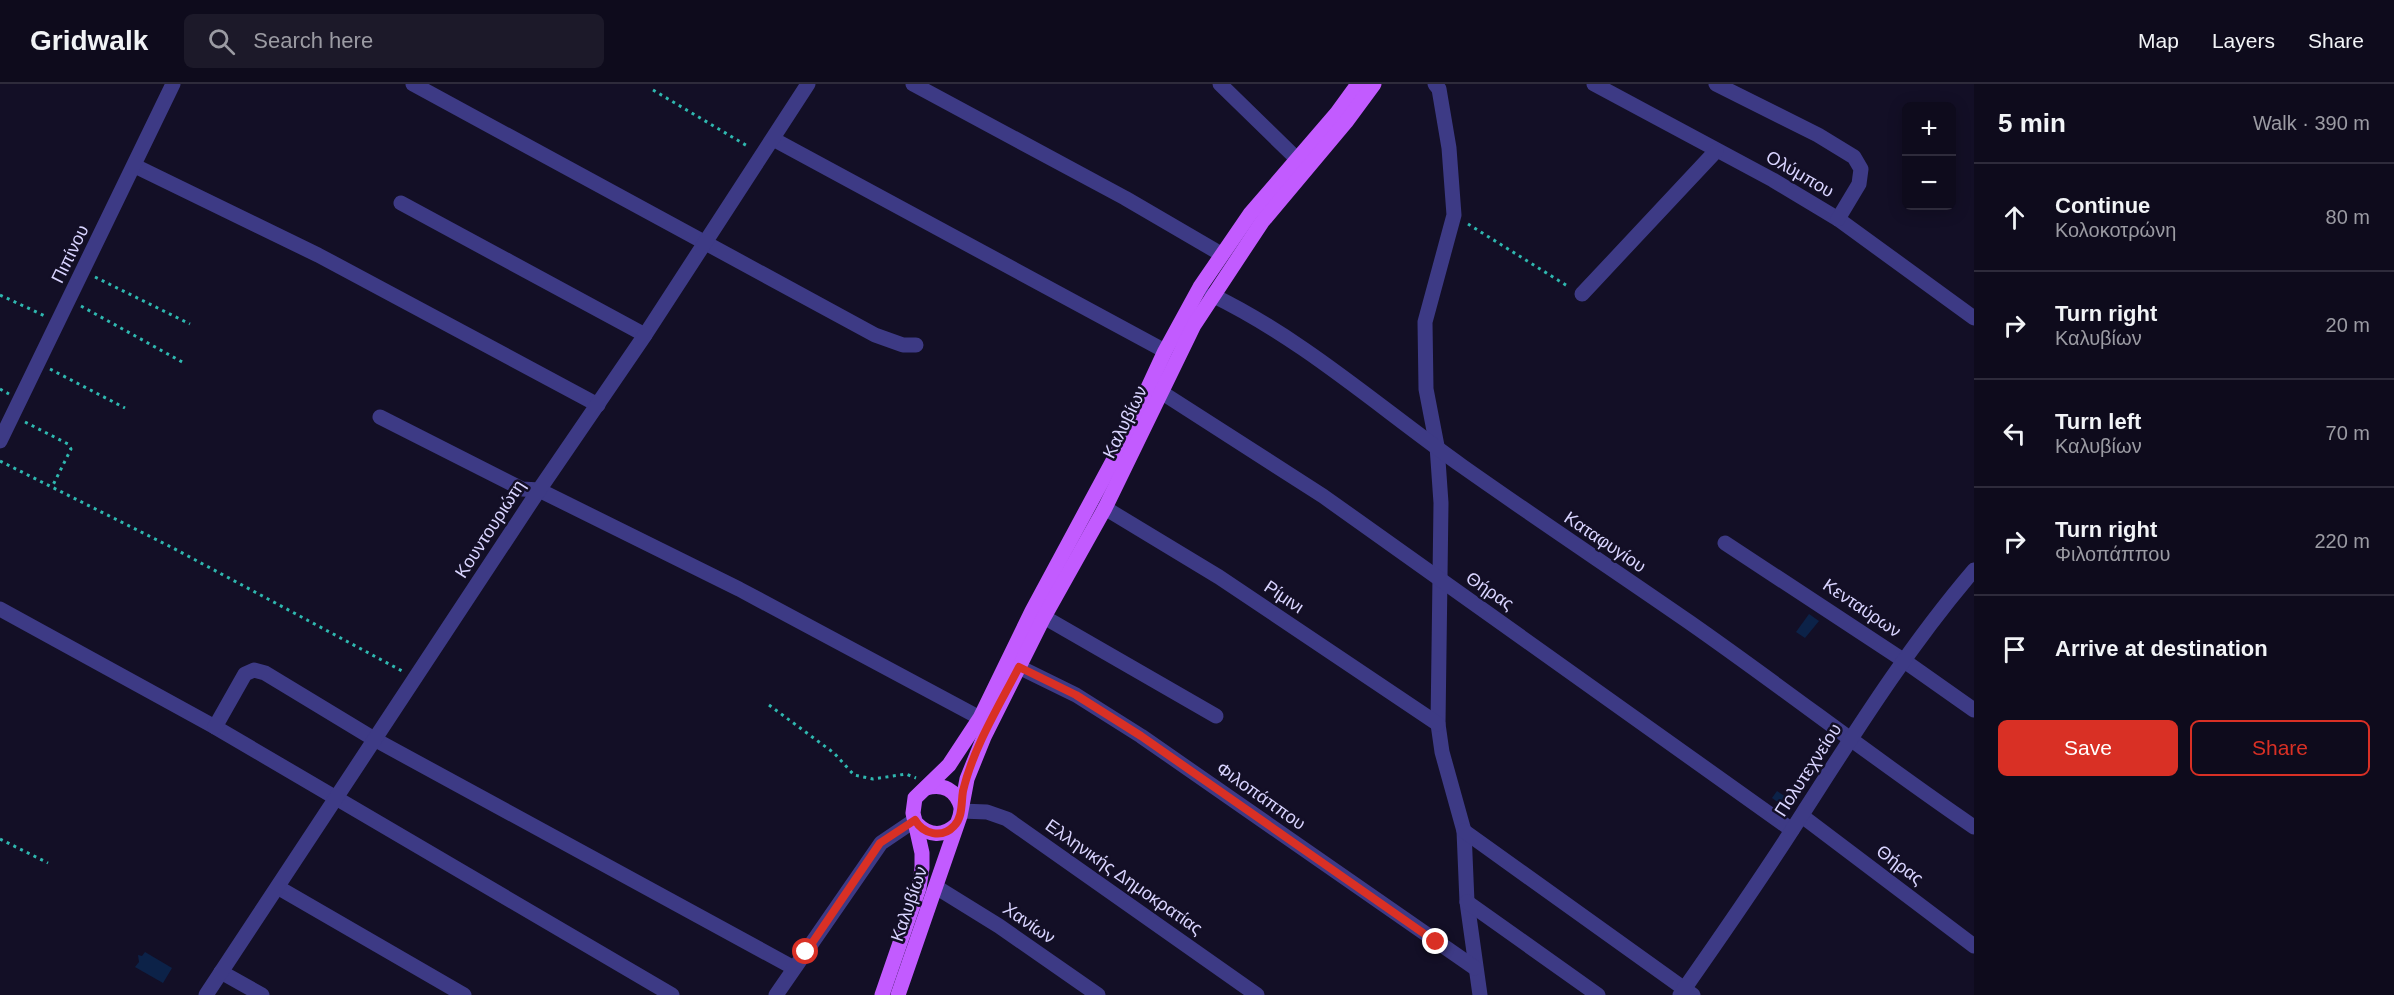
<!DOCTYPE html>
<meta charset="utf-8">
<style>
body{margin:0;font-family:Arial,sans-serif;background:#1c1929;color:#f1f3f6}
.controls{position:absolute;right:18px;top:18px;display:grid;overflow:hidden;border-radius:9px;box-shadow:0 3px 15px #0003}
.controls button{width:54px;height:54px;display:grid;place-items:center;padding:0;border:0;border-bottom:2px solid #2e2b3b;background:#0e0b1c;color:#f1f3f6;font:30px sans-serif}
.stop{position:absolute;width:18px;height:18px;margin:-14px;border:4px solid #d93025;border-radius:50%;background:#fff}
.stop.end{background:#d93025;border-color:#fff;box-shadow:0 2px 6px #0008}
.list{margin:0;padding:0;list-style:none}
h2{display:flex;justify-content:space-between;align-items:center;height:78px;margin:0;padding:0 24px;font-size:26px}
h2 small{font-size:20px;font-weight:400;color:#9b9ba3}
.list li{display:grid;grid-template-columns:39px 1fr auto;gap:18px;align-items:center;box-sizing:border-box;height:108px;padding:0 24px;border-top:2px solid #2e2b3b}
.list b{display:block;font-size:22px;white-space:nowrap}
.list p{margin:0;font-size:20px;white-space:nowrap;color:#9b9ba3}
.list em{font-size:20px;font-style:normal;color:#9b9ba3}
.actions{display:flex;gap:12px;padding:18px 24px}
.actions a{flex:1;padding:14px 0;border:2px solid #d93025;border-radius:9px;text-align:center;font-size:21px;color:#d93025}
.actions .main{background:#d93025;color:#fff}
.icon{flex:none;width:33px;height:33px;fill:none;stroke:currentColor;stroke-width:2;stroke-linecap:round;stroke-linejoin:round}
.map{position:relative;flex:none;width:1974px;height:911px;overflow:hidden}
header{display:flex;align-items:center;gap:36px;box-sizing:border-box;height:84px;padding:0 30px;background:#0e0b1c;border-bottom:2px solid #2e2b3b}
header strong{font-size:28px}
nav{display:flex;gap:33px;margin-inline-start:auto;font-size:21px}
.search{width:420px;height:54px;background:#1c1929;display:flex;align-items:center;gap:15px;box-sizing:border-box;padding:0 21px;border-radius:9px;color:#9b9ba3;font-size:22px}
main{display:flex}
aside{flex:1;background:#0e0b1c}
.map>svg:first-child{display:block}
.water{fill:#0c2248}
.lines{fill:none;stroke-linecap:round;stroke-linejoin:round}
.path{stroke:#2fb8b0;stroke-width:3;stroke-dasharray:3 4.5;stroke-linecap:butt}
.minor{stroke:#3d3a85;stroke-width:15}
.major{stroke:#c25bff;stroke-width:15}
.route{stroke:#d93025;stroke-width:8}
.labels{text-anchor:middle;stroke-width:5;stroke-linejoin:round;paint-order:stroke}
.street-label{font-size:18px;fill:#d9d4ff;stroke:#130f26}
</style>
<header>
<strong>Gridwalk</strong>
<div class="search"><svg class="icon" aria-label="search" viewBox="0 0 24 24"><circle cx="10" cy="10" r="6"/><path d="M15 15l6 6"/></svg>Search here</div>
<nav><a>Map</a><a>Layers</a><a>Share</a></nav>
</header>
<main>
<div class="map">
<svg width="1974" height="911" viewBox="0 0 1974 911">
<rect width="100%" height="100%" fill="#130f26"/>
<g class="water">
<path d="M1809,530L1819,537L1805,554L1796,548Z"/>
<path d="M1777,707L1792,717L1786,724L1772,714Z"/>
<path d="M145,868L172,884L163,899L135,883L139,878L138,871L142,872Z"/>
</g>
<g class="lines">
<g class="path">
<path d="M653,6L749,63"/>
<path d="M1468,140L1569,203"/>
<path d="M95,193L190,240"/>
<path d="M0,211L45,232"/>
<path d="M81,222L184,279"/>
<path d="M50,285L125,324"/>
<path d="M0,305L9,310"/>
<path d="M25,338L68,360L71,365L52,403"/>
<path d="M0,377L173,464L404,588"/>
<path d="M769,621L834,669L854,691L873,695L906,690L916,694"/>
<path d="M0,755L48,779"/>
</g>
<g class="minor">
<path d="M413,0L875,251L903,261H916"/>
<path d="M913,0L1125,114L1221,170"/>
<path d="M1220,0L1296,74"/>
<path d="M1435,0L1439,5L1449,64L1454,131L1425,238L1426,305L1437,362L1441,419L1438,640L1442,668L1464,747L1467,818L1480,911"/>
<path d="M1594,0L1773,96L1838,135L1974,234"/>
<path d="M1716,0L1818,51L1854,73L1861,85L1859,100L1838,135"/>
<path d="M773,55L1165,267"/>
<path d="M135,82L318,171L598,321"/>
<path d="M401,119L645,251"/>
<path d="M1582,210L1716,67"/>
<path d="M1212,211C1303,255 1380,324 1462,382C1537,435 1614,486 1689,538C1785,605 1877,677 1974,743"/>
<path d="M1161,308L1323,412L1792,746"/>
<path d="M380,333L522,405L539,406L739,505L980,634"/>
<path d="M0,357L173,0"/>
<path d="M1105,424L1219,493L1438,640"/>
<path d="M1725,459L1903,576L1974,626"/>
<path d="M0,525L215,643L672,911"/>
<path d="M1044,533L1216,632"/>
<path d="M1019,583L1076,611L1141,652L1475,884"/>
<path d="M215,643L245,590L254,586L265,589L374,655L794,884"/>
<path d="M961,727L987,728L1007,735L1257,911"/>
<path d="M1802,732L1974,862"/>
<path d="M1464,747L1693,911"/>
<path d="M936,803L999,842L1098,911"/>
<path d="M279,804L464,911"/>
<path d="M1467,818L1598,911"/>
<path d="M221,888L262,911"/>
<path d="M206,911L539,406L645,251L808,0"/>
<path d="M776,911L881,759L915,736"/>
<path d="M1680,911C1722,851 1764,791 1803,729C1857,645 1909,562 1974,486"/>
</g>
<g class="major">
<path d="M926,704C943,699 956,706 961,723"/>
<path d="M917,740C929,752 943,753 956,741"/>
<path d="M882,911L919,804L922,784V769L913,729L915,714L949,681L980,634L1032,527L1122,360L1165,267L1200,203L1250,130L1337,29L1358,0"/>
<path d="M898,911L960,732L967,695L984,653L1044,533L1105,424L1194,241L1262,138L1346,38L1374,0"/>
</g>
</g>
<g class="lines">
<path class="route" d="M806,868L880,759L915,736C923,750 942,755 954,742C963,733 961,719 963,707C973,664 999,622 1019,583L1076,611L1141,652L1436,858"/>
</g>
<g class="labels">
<g class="street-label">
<text transform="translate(1800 90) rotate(30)" y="6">Ολύμπου</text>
<text transform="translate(70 170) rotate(-64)" y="6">Πιπίνου</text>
<text transform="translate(1125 338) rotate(-64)" y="6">Καλυβίων</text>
<text transform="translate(490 445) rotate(-57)" y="6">Κουντουριώτη</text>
<text transform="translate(1605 458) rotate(34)" y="6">Καταφυγίου</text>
<text transform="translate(1490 507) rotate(34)" y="6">Θήρας</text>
<text transform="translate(1284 513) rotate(34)" y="6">Ρίμινι</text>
<text transform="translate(1862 524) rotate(34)" y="6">Κενταύρων</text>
<text transform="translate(1808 686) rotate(-57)" y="6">Πολυτεχνείου</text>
<text transform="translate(1261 712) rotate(35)" y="6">Φιλοπάππου</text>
<text transform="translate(1900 781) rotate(37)" y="6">Θήρας</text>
<text transform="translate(1124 793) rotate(35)" y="6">Ελληνικής Δημοκρατίας</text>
<text transform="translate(909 820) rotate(-71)" y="6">Καλυβίων</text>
<text transform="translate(1029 839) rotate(34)" y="6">Χανίων</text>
</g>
</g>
</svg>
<div class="controls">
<button>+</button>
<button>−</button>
</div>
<div class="stop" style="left:806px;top:868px"></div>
<div class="stop end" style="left:1436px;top:858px"></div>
</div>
<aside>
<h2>5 min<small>Walk · 390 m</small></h2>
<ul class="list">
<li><svg class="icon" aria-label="ahead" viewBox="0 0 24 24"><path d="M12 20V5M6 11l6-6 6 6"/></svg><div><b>Continue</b><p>Κολοκοτρώνη</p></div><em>80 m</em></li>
<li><svg class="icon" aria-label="right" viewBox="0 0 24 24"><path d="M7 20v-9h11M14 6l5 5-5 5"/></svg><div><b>Turn right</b><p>Καλυβίων</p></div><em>20 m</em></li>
<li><svg class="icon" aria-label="left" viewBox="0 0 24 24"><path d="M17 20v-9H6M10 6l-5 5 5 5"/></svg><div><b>Turn left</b><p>Καλυβίων</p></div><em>70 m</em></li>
<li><svg class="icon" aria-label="right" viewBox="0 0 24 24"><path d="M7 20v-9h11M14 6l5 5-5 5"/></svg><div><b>Turn right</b><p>Φιλοπάππου</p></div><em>220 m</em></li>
<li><svg class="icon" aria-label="arrive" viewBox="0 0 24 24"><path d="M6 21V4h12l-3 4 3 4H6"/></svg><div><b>Arrive at destination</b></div></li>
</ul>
<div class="actions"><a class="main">Save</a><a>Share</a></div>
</aside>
</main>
